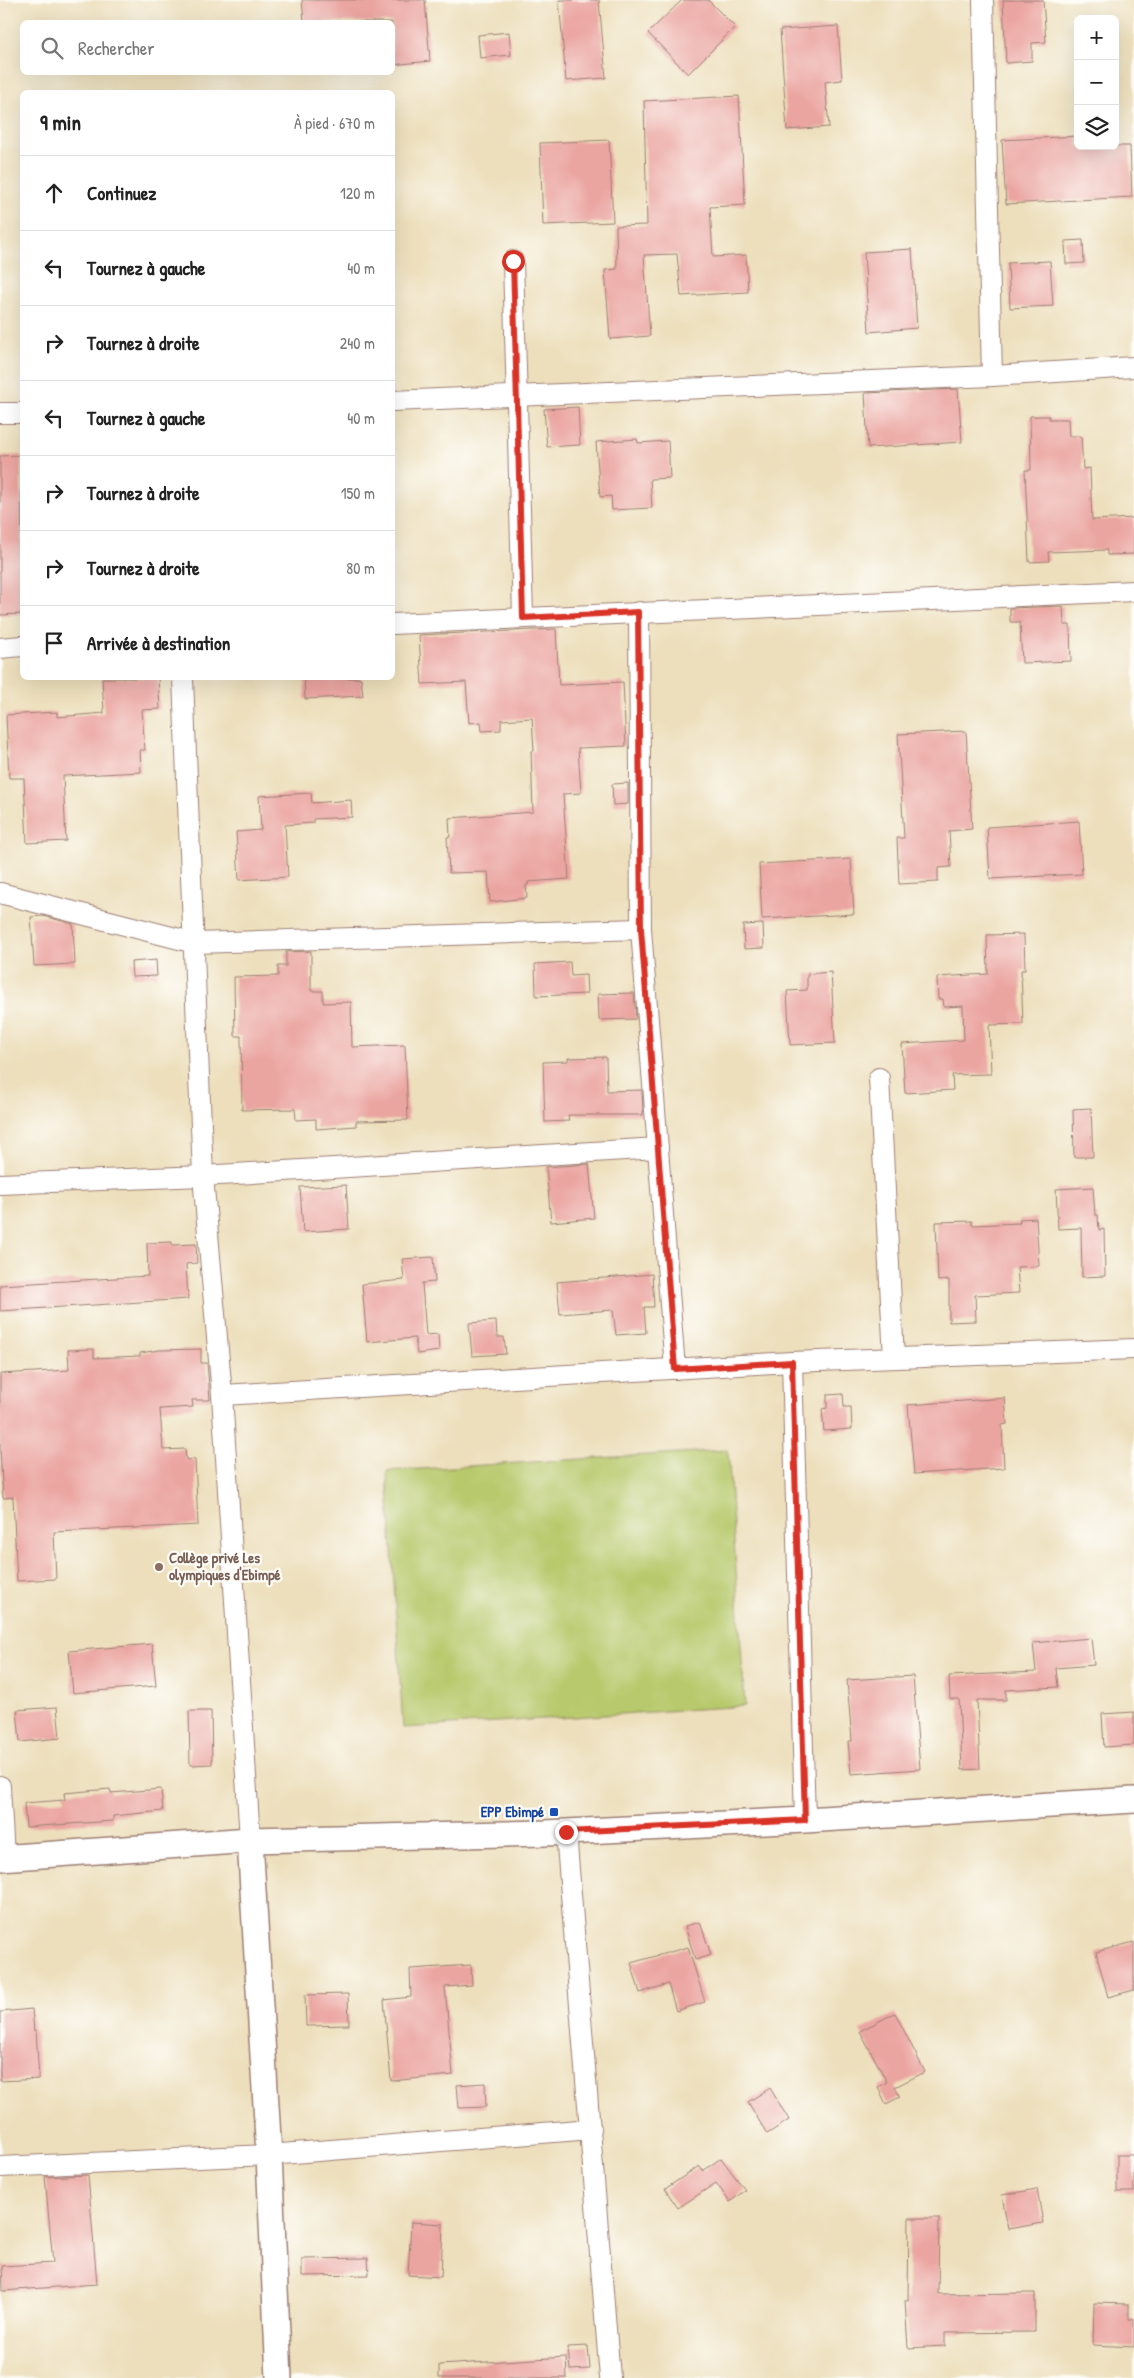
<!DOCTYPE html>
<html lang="fr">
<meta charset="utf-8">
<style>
body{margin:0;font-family:"Patrick Hand",sans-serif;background:#f2f2f2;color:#222}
.controls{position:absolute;right:15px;top:15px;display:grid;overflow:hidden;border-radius:8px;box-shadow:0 5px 20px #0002}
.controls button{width:45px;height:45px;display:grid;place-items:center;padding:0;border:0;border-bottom:1px solid #e0e0e0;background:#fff;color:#222;font:25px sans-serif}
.stop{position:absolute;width:15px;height:15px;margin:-11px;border:4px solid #d93025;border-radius:50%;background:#fff}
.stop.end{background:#d93025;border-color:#fff;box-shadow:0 1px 5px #0008}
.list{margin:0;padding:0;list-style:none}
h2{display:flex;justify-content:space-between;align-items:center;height:65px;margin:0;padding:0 20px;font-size:21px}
h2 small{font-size:16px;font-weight:400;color:#767676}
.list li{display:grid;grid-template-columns:32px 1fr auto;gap:15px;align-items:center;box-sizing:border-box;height:75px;padding:0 20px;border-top:1px solid #e0e0e0}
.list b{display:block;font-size:19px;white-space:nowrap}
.list em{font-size:16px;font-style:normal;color:#767676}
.icon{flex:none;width:28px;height:28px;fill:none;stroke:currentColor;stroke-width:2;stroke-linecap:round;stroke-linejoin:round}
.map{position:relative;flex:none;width:1134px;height:2378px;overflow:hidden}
.search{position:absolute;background:#fff;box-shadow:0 5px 20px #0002;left:20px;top:20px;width:375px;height:55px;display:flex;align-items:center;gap:12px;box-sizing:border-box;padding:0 18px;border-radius:8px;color:#767676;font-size:19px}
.panel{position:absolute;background:#fff;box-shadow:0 5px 20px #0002;left:20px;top:90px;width:375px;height:590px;border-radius:8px}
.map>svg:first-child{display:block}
.garden{fill:#b7c96c;stroke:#80744c}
.building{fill:#eba5a1}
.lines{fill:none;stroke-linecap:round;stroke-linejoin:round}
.minor-casing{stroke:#9c7f74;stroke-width:22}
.tertiary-casing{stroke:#9c7f74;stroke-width:28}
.minor{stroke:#fff;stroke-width:20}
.tertiary{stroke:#fff;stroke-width:25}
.route{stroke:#d93025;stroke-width:6}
.education-dot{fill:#8d6e63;stroke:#fdfcf7;stroke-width:2}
.transit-dot{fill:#1a4fb4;stroke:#fdfcf7;stroke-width:2}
.labels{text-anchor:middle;stroke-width:4.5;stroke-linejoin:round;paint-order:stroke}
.education-label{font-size:15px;font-weight:bold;fill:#785e54;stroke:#fdfcf7;text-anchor:start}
.transit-label{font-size:15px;font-weight:bold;fill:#164399;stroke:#fdfcf7;text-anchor:end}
</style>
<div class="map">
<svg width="1134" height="2378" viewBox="0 0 1134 2378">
<rect width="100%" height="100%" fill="#fdfcf7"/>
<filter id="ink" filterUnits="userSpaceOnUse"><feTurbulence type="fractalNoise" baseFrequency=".02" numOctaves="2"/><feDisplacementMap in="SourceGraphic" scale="10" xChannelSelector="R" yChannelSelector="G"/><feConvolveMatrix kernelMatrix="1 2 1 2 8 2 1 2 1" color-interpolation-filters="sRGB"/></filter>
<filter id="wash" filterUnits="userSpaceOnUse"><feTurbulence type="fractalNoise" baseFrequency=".0096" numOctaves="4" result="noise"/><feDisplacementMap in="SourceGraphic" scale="20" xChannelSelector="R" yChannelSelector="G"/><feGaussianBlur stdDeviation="1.12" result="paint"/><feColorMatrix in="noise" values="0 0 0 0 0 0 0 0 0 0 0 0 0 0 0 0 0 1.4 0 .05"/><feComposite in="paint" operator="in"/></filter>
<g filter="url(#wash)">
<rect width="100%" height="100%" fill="#eddfbc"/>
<path class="garden" d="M728,1450L745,1706L403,1728L387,1471Z"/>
<g id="blocks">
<g class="building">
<path d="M302,0H425L430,61L392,65V22H304Z"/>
<path d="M559,0H599L606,78L566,81Z"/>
<path d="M682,0H708L735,27L688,74L648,33Z"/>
<path d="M1003,0H1043L1046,42L1032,43V61L1006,63Z"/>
<path d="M838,26L842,80L825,82L829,127L787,130L780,30Z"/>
<path d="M509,32L511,55L480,58L478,35Z"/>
<path d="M739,96L745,205L710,207L713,257L746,255L748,292L681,296L677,254L644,255L650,336L610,339L605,270L617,269L616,226L647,225L644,101Z"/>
<path d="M1078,136V146H1130L1132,197L1006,204L1002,140Z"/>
<path d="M609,140L613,222L543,225L540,143Z"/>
<path d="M1083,240L1084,263L1066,264L1065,241Z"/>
<path d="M912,249L917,328L869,332L864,252Z"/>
<path d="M1050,261L1053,306L1010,308L1008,263Z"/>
<path d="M958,389L962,442L868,448L865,393Z"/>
<path d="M578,407L580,445L547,447L544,409Z"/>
<path d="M1030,416H1049V419H1068L1069,436H1081L1083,469L1090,468L1092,520L1134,518V554L1107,555V550L1048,552L1049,561L1029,562L1025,470H1031Z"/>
<path d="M637,439L638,443L668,441L670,478L650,479L652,508L612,510L611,496L600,497L596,442Z"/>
<path d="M21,455L22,614L0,615V456Z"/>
<path d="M1063,606L1064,625H1070L1071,661L1022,663L1020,622H1010V608Z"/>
<path d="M556,629L559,685L623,682L626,746L578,748L581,793L563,794L569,879L528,882V885H526L527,898L490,902L488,872L449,873L447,837H450L449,818L533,812L531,751H534L532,718L501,720V730L482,731L481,722L469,723L466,682L422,684L419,635Z"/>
<path d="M102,678H158L160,709L142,710L145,750H140L141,772L63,776L66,841L27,843L24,778H9L6,715L57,712V717L104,713Z"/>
<path d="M304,678H361L363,696L305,699Z"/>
<path d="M966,731L972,829L949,831L951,867L938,868V882L899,884L897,838H904L898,734Z"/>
<path d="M628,783V804L613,805L612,784Z"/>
<path d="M311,793L312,803L351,800L352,817L313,819V823L285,825L288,877L239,880L236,832L261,830L259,796Z"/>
<path d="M1079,821L1082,874L990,879L987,827Z"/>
<path d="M851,859L854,914L762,919L759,864Z"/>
<path d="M43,916L73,924L75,964L34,966L31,917Z"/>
<path d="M763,924L764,948L744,949L743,925Z"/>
<path d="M1024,934L1025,970H1021L1023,1024L989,1025L991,1074L952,1075L953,1090L905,1093L902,1044L964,1040L963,1006L944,1007L943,999H938L937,977L988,974L987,935Z"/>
<path d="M311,951V991H323V1003L351,1002L352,1047L405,1045L408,1120L356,1121V1126L316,1129V1119L296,1120L295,1109L242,1110L241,1036H235L234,977L278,976V966H286V952Z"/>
<path d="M156,960L157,976L132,977L131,962Z"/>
<path d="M570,962L571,976L586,975L587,994L536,996L535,964Z"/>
<path d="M831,972L835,1043L790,1045L787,991L807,990V974Z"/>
<path d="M634,993L636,1019L599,1020L598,994Z"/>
<path d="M606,1057L607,1091L642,1090L643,1115H568L569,1121L545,1122L543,1062L568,1061V1058Z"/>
<path d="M1091,1108L1093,1157H1074L1073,1109Z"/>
<path d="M589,1164L594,1218L551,1222L546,1167Z"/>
<path d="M346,1185L349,1229L303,1232L300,1187Z"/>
<path d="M1093,1187L1095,1215H1098L1099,1230L1104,1229L1105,1276L1082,1277L1081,1228L1058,1229L1056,1189Z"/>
<path d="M1036,1218L1039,1266L1017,1267L1019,1293L975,1295L976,1321L949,1322V1280L938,1281L936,1222L972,1221V1225L1020,1223L1019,1219Z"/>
<path d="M172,1242V1245L196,1244L197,1263L186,1264L188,1299L0,1311V1285L148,1276L147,1243Z"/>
<path d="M433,1257L435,1282L422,1283L426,1335L438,1334L439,1351L417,1354L415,1338L367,1342L362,1284L404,1280L402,1259Z"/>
<path d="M652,1274L654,1307H644L646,1333L616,1335L613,1310L560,1314L557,1282Z"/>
<path d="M496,1321L497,1337H504L506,1354L472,1356L469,1323Z"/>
<path d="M94,1349V1358L140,1356V1353L159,1350L201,1349V1363H207L210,1400H192L193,1407L160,1409L163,1450L185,1449L186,1460L195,1459L198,1525L54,1532L56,1579L17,1581L13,1497L3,1498L0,1451V1374L69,1370L68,1350Z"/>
<path d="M843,1394L844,1407H851L852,1429L824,1431L822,1409L827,1408V1395Z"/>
<path d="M1005,1398L1007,1424L1002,1425L1004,1468L914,1474L908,1405Z"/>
<path d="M1091,1638L1094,1665L1056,1668L1058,1687L1006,1690V1700H977L980,1769L962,1770L959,1699H950L949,1676L1036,1672L1033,1643Z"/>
<path d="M152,1644L156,1686L73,1693L69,1651Z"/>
<path d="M913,1676L920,1769L851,1774L848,1741H852L847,1680Z"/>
<path d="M57,1707L60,1738L20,1742L17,1710Z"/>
<path d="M189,1711H211L212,1764L190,1765Z"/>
<path d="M1134,1712V1745L1104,1747L1102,1714Z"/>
<path d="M110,1789L111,1793L161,1789L163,1811L113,1816V1821L26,1827L24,1803L65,1800L64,1793Z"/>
<path d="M700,1922L711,1955L695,1960L685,1926Z"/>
<path d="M1134,1942V1990L1108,1997L1096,1952Z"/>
<path d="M688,1947L705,2002L676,2011L668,1984L640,1993L631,1963Z"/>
<path d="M471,1965L472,1985L445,1987L453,2075L391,2081L384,2000L411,1997L410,1969Z"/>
<path d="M348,1994L349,2025L306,2026L305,1995Z"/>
<path d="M32,2009L34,2031L36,2030L39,2079L0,2081V2012Z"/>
<path d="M895,2013L925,2072L895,2087L900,2097L886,2104L878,2087L887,2082L860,2031Z"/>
<path d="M485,2083L486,2107L459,2108L457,2085Z"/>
<path d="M770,2088L789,2120L767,2134L748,2102Z"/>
<rect x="1117" y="2155" width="17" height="37"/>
<path d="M721,2158L745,2190L730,2202L716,2183L678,2208L665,2189L699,2166L703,2171Z"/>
<path d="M88,2175L97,2284L3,2291L2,2266L53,2263L45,2177Z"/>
<path d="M1037,2189L1043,2223L1008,2229L1002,2195Z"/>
<path d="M909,2218H939L938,2294L1035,2293V2332L945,2333V2346L908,2348L905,2300H908Z"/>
<path d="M411,2222L443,2224L441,2277L408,2275Z"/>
<path d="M368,2258L369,2275L302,2276V2259Z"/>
<path d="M1094,2303L1129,2304V2319H1134V2347L1093,2345Z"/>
<path d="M588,2346L590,2369L570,2370L568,2347Z"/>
<path d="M566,2357L567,2378H439V2365Z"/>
</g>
</g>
</g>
<g filter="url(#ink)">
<use href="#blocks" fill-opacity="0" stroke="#9c7f74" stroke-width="1"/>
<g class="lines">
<defs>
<g id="minor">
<path d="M983,0L992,376"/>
<path d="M513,261L523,617"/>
<path d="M392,401L992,376L1134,367"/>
<path d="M0,413H22"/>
<path d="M639,612L641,929L675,1369"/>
<path d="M392,624L1134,591"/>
<path d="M0,648L22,646"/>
<path d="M183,678L203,1176L222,1395L250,1840"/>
<path d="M0,893L195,943L641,929"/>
<path d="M879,1078L894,1358"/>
<path d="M0,1184L203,1176L658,1148"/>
<path d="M792,1362L805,1820"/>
<path d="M222,1395L792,1362L1134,1349"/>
<path d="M0,1786L4,1857"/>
<path d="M566,1832L610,2378"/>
<path d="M0,2167L269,2155L591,2129"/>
</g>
<g id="tertiary">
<path d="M250,1840L269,2155L279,2378"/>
<path d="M0,1858L250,1840L546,1833L805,1820L1134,1800"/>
</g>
</defs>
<use href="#minor" class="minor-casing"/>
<use href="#tertiary" class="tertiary-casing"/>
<use href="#minor" class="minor"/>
<use href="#tertiary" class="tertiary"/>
</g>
</g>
<g class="lines" filter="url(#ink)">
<path class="route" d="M513,261L523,618L638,612L641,929L675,1369L792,1362L805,1820L566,1832"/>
</g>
<circle class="education-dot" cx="159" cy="1567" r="5"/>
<rect class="transit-dot" x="549" y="1807" width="10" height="10" rx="2.5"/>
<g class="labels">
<g class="education-label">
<text x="169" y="1563">Collège privé Les<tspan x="169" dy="17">olympiques d'Ebimpé</tspan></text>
</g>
<g class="transit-label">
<text x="544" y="1817">EPP Ebimpé</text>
</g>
</g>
</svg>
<div class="controls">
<button>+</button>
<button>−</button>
<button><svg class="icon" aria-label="layers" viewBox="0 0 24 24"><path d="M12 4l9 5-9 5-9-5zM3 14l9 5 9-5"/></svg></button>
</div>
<div class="stop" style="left:513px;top:261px"></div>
<div class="stop end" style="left:566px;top:1832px"></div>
<div class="search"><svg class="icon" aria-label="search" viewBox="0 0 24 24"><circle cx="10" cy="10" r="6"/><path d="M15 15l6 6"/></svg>Rechercher</div>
<section class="panel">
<h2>9 min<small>À pied · 670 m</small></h2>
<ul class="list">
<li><svg class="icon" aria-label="ahead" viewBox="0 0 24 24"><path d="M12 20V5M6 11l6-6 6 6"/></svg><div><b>Continuez</b></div><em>120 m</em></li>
<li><svg class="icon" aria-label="left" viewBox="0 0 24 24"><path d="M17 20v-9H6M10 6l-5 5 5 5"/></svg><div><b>Tournez à gauche</b></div><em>40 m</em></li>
<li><svg class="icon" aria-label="right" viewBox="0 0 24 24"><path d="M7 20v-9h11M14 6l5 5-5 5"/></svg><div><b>Tournez à droite</b></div><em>240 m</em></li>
<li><svg class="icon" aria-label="left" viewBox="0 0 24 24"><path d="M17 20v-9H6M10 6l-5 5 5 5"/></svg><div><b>Tournez à gauche</b></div><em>40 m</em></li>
<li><svg class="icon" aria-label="right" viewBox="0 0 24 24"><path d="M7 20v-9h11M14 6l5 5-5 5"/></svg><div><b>Tournez à droite</b></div><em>150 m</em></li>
<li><svg class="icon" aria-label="right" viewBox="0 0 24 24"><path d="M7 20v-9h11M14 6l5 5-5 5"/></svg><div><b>Tournez à droite</b></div><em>80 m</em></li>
<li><svg class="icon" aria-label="arrive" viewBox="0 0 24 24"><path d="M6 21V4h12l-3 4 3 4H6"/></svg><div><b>Arrivée à destination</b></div></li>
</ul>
</section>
</div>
